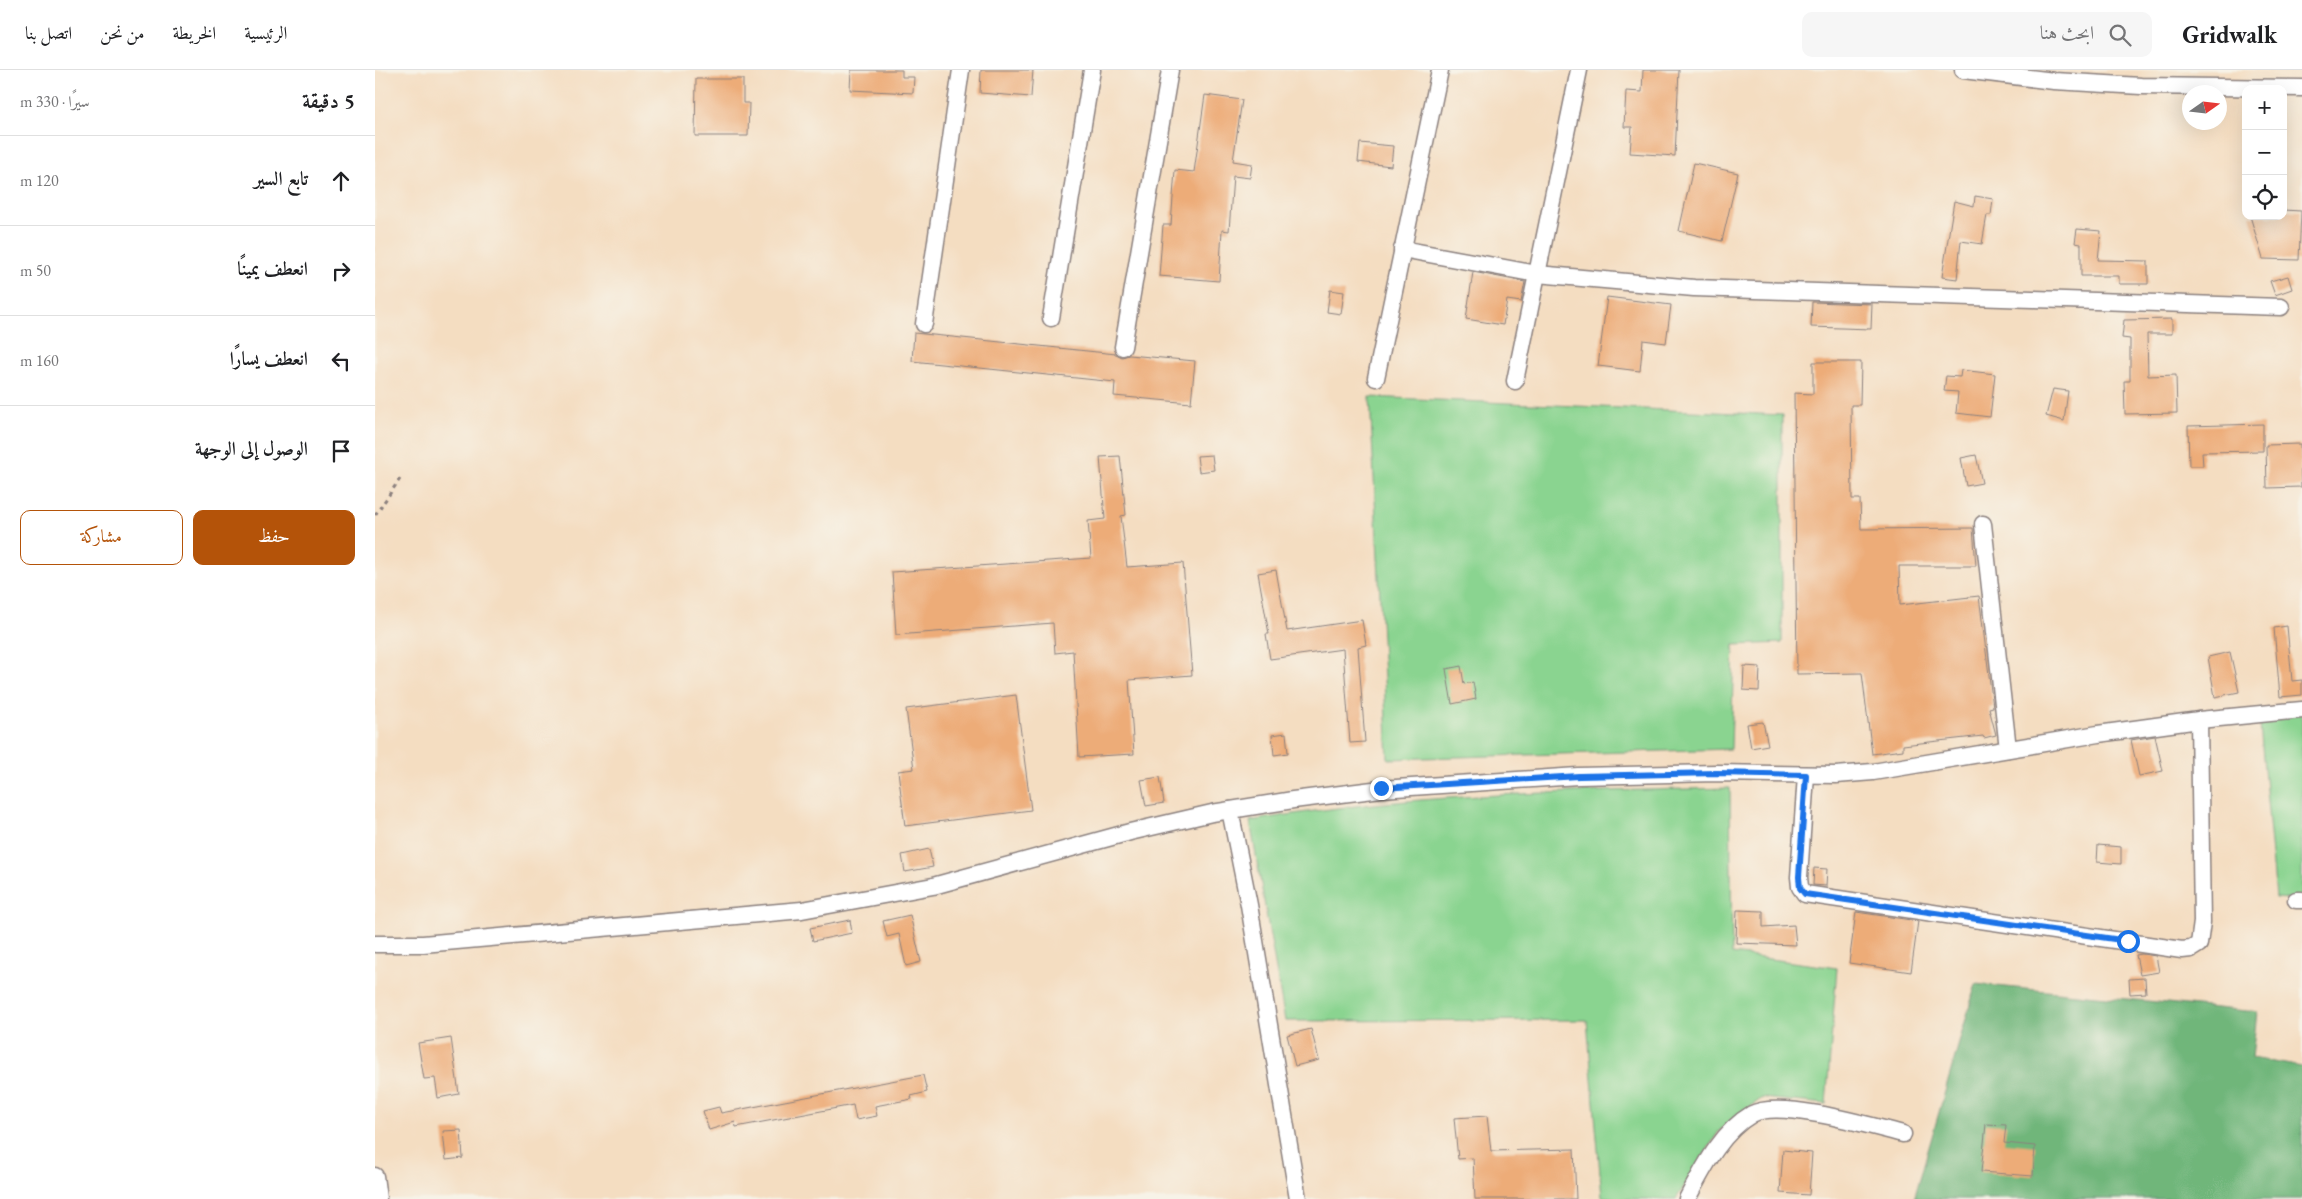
<!DOCTYPE html>
<html lang="ar">
<meta charset="utf-8">
<style>
body{margin:0;font-family:"EB Garamond",Amiri,serif;background:#f6f6f6;color:#202124;direction:rtl}
.controls{position:absolute;right:15px;top:15px;display:grid;overflow:hidden;border-radius:10px;box-shadow:0 5px 20px #0002}
.controls button{width:45px;height:45px;display:grid;place-items:center;padding:0;border:0;border-bottom:1px solid #e0e0e0;background:#fff;color:#202124;font:25px sans-serif}
.compass{position:absolute;left:1807px;top:15px;width:45px;height:45px;border-radius:50%;background:#fff;box-shadow:0 5px 20px #0002;rotate:76deg}
.stop{position:absolute;width:15px;height:15px;margin:-11px;border:4px solid #1a73e8;border-radius:50%;background:#fff}
.stop.end{background:#1a73e8;border-color:#fff;box-shadow:0 1px 5px #0008}
.list{margin:0;padding:0;list-style:none}
h2{display:flex;justify-content:space-between;align-items:center;height:65px;margin:0;padding:0 20px;font-size:21px}
h2 small{font-size:16px;font-weight:400;color:#757577}
.list li{display:grid;grid-template-columns:32px 1fr auto;gap:15px;align-items:center;box-sizing:border-box;height:90px;padding:0 20px;border-top:1px solid #e0e0e0}
.list b{display:block;font-size:19px;white-space:nowrap}
.list em{font-size:16px;font-style:normal;color:#757577}
.actions{display:flex;gap:10px;padding:15px 20px}
.actions a{flex:1;padding:11px 0;border:1px solid #b45309;border-radius:10px;text-align:center;font-size:18px;color:#b45309}
.actions .main{background:#b45309;color:#fff}
.icon{flex:none;width:28px;height:28px;fill:none;stroke:currentColor;stroke-width:2;stroke-linecap:round;stroke-linejoin:round}
.map{position:relative;flex:none;width:1927px;height:1129px;overflow:hidden;direction:ltr}
header{display:flex;align-items:center;gap:30px;box-sizing:border-box;height:70px;padding:0 25px;background:#fff;border-bottom:1px solid #e0e0e0}
header strong{font-size:24px}
nav{display:flex;gap:28px;margin-inline-start:auto;font-size:18px}
.search{width:350px;height:45px;background:#f6f6f6;display:flex;align-items:center;gap:12px;box-sizing:border-box;padding:0 18px;border-radius:10px;color:#757577;font-size:19px}
main{display:flex}
aside{flex:1;background:#fff}
.map>svg:first-child{display:block}
.green{fill:#8ad490;stroke:#567b66}
.forest{fill:#6fb67a;stroke:#486c5a}
.building{fill:#edac78}
.lines{fill:none;stroke-linecap:round;stroke-linejoin:round}
.minor-casing{stroke:#8b807e;stroke-width:19}
.path{stroke:#8b807e;stroke-width:3;stroke-dasharray:4 4;stroke-linecap:butt}
.minor{stroke:#fff;stroke-width:16}
.route{stroke:#1a73e8;stroke-width:6}
</style>
<header>
<strong>Gridwalk</strong>
<div class="search"><svg class="icon" aria-label="search" viewBox="0 0 24 24"><circle cx="10" cy="10" r="6"/><path d="M15 15l6 6"/></svg>ابحث هنا</div>
<nav><a>الرئيسية</a><a>الخريطة</a><a>من نحن</a><a>اتصل بنا</a></nav>
</header>
<main>
<div class="map">
<svg width="1927" height="1129" viewBox="0 0 1927 1129">
<rect width="100%" height="100%" fill="#f7f3e8"/>
<filter id="ink" filterUnits="userSpaceOnUse"><feTurbulence type="fractalNoise" baseFrequency=".02" numOctaves="2"/><feDisplacementMap in="SourceGraphic" scale="10" xChannelSelector="R" yChannelSelector="G"/><feConvolveMatrix kernelMatrix="1 2 1 2 8 2 1 2 1" color-interpolation-filters="sRGB"/></filter>
<filter id="wash" filterUnits="userSpaceOnUse"><feTurbulence type="fractalNoise" baseFrequency=".0096" numOctaves="4" result="noise"/><feDisplacementMap in="SourceGraphic" scale="20" xChannelSelector="R" yChannelSelector="G"/><feGaussianBlur stdDeviation="1.12" result="paint"/><feColorMatrix in="noise" values="0 0 0 0 0 0 0 0 0 0 0 0 0 0 0 0 0 1.4 0 .05"/><feComposite in="paint" operator="in"/></filter>
<g filter="url(#wash)">
<rect width="100%" height="100%" fill="#f4ddc1"/>
<g class="green">
<path d="M995,327L1407,345V573L1359,575L1356,679L1013,689Z"/>
<path d="M1927,640V830L1901,828L1884,644Z"/>
<path d="M1355,718L1357,884L1462,898L1451,1034L1387,1028L1344,1061L1301,1129H1247L1227,1127L1212,950L910,951L875,751C1033,723 1194,722 1355,718Z"/>
</g>
<path class="forest" d="M1601,914L1882,942L1877,988L1927,997V1129H1539Z"/>
<g id="blocks">
<g class="building">
<path d="M476,0H527V7H539L538,23L475,20Z"/>
<path d="M606,0H658L656,27L605,23Z"/>
<path d="M1268,0H1304L1300,86L1255,83L1257,57H1249L1251,21L1267,22Z"/>
<path d="M321,9H368V33H374L373,66H320Z"/>
<path d="M830,25L867,30L858,91L877,94L875,108L858,106L854,161L847,160L844,211L784,206L788,155H796L800,100L819,102Z"/>
<path d="M985,73L1018,76L1016,96L983,92Z"/>
<path d="M1319,93L1363,103L1347,171L1304,161Z"/>
<path d="M1600,126L1618,129L1616,145H1612L1607,174L1586,171L1582,209L1567,207L1579,131L1599,136Z"/>
<path d="M1908,140L1926,141L1924,190L1888,189L1875,146H1908Z"/>
<path d="M1702,159L1726,161L1723,190L1773,191V214H1744V206H1706V174L1700,173Z"/>
<path d="M1098,202L1150,212L1146,232L1132,230L1128,255L1091,249Z"/>
<path d="M1913,206L1917,219L1900,225L1895,211Z"/>
<path d="M955,220L969,222L966,244L952,242Z"/>
<path d="M1232,227L1296,235L1291,273L1268,270L1265,301L1223,296Z"/>
<path d="M1437,232L1497,234L1496,259L1436,257Z"/>
<path d="M1797,249V264H1772L1773,306L1801,305L1802,343L1750,344L1749,311H1755V269L1747,268L1749,250Z"/>
<path d="M539,263L741,284L747,287L754,285L820,291L816,333L739,326L740,312L537,291Z"/>
<path d="M1438,292H1486L1485,335H1476L1477,429H1485L1486,459L1598,458L1601,496H1524L1525,535L1604,526L1618,637L1614,638L1621,665L1609,668L1608,666L1528,675V680L1497,684L1487,603L1422,604L1419,323L1438,324Z"/>
<path d="M1586,300L1620,304L1615,347L1581,343L1583,322L1569,321L1571,306L1585,307Z"/>
<path d="M1678,319L1693,321L1689,351L1671,346Z"/>
<path d="M1888,354V381L1827,382L1828,396H1814L1813,356Z"/>
<path d="M1925,374L1926,417L1892,418L1891,375Z"/>
<path d="M837,385L839,400L824,402L822,386Z"/>
<path d="M1601,385L1607,413L1591,416L1586,388Z"/>
<path d="M745,386L751,445L746,446L752,497L808,493L817,605L754,610L759,684L704,687L698,581L680,583L678,553L521,565L517,502L716,488L713,451L730,449L725,387Z"/>
<path d="M901,500L912,561L987,550L991,575L983,577L990,672L975,673L968,579L895,589L891,564H894L883,503Z"/>
<path d="M1912,556L1917,611L1927,610V625L1905,627L1899,558Z"/>
<path d="M1855,582L1864,622L1840,627L1833,587Z"/>
<path d="M1086,596L1089,614L1098,612L1101,629L1077,634L1071,599Z"/>
<path d="M1369,596L1385,597L1384,621L1368,620Z"/>
<path d="M641,625L656,740L530,756L523,701L539,699L531,639Z"/>
<path d="M1388,652L1393,675L1376,678L1372,654Z"/>
<path d="M911,663L913,683L899,685L897,665Z"/>
<path d="M1780,666L1788,701L1764,706L1756,670Z"/>
<path d="M785,707L789,733L771,736L766,710Z"/>
<path d="M1723,775L1746,777V794L1722,792Z"/>
<path d="M554,779L558,797L530,802L527,785Z"/>
<path d="M1439,798L1452,799L1451,816L1438,815Z"/>
<path d="M1362,840L1388,841V857L1419,855L1421,875L1361,873Z"/>
<path d="M1481,842L1543,851L1536,902L1474,893Z"/>
<path d="M535,845L546,892L531,896L524,864L512,867L508,851Z"/>
<path d="M475,850L477,863L438,871L435,858Z"/>
<path d="M1767,884L1781,886L1784,902L1765,905L1761,885Z"/>
<path d="M1770,908L1771,923L1755,924L1754,909Z"/>
<path d="M936,959L944,990L920,996L912,965Z"/>
<path d="M76,968L84,1024L63,1028L60,1008L49,1009L43,973Z"/>
<path d="M548,1005L552,1022L536,1026L537,1029L500,1036L502,1046L481,1050L478,1035L361,1057L360,1052L334,1060L328,1041L344,1037L346,1043Z"/>
<path d="M1112,1046L1116,1081L1199,1079L1201,1129H1100L1098,1088L1083,1089L1079,1048Z"/>
<path d="M1611,1054L1631,1055L1629,1073L1660,1076L1658,1106L1606,1102Z"/>
<path d="M86,1060L88,1088L71,1090L68,1061Z"/>
<path d="M1408,1080L1437,1083L1434,1125L1405,1123Z"/>
</g>
</g>
</g>
<g filter="url(#ink)">
<use href="#blocks" fill-opacity="0" stroke="#8b807e" stroke-width="1"/>
<g class="lines">
<defs>
<g id="minor">
<path d="M1588,0L1679,11L1766,16L1927,18"/>
<path d="M1027,179L1162,204L1319,218L1906,237"/>
<path d="M676,248L717,0"/>
<path d="M549,254L586,0"/>
<path d="M748,277L795,0"/>
<path d="M1001,308L1065,0"/>
<path d="M1140,311L1204,0"/>
<path d="M1608,454L1633,679"/>
<path d="M1431,705L1424,807L1425,817L1430,824L1807,880L1816,879L1824,874L1827,852L1824,650"/>
<path d="M855,740L874,835L923,1129"/>
<path d="M1921,830H1927"/>
<path d="M0,874H48L427,840L558,816L755,762L837,743L918,730L1006,719L1203,706L1342,703L1461,705L1498,702L1723,664L1824,650L1927,640"/>
<path d="M0,1106L3,1129"/>
<path d="M1312,1129C1328,1099 1346,1062 1377,1044C1404,1029 1497,1056 1528,1064"/>
</g>
</defs>
<use href="#minor" class="minor-casing"/>
<path class="path" d="M0,445L25,409"/>
<use href="#minor" class="minor"/>
</g>
</g>
<g class="lines" filter="url(#ink)">
<path class="route" d="M1006,718L1204,706L1342,703L1431,705L1424,807L1425,818L1430,824L1753,871"/>
</g>
</svg>
<div class="controls">
<button>+</button>
<button>−</button>
<button><svg class="icon" aria-label="locate" viewBox="0 0 24 24"><circle cx="12" cy="12" r="6"/><path d="M12 2v4M12 18v4M2 12h4M18 12h4"/></svg></button>
</div>
<svg class="compass" viewBox="-18 -18 36 36"><path d="M0-13l5 13h-10z" fill="#e53935"/><path d="M0 13l5-13h-10z" fill="#757577"/></svg>
<div class="stop" style="left:1753px;top:871px"></div>
<div class="stop end" style="left:1006px;top:718px"></div>
</div>
<aside>
<h2>5 دقيقة<small>سيرًا · 330 m</small></h2>
<ul class="list">
<li><svg class="icon" aria-label="ahead" viewBox="0 0 24 24"><path d="M12 20V5M6 11l6-6 6 6"/></svg><div><b>تابع السير</b></div><em>120 m</em></li>
<li><svg class="icon" aria-label="right" viewBox="0 0 24 24"><path d="M7 20v-9h11M14 6l5 5-5 5"/></svg><div><b>انعطف يمينًا</b></div><em>50 m</em></li>
<li><svg class="icon" aria-label="left" viewBox="0 0 24 24"><path d="M17 20v-9H6M10 6l-5 5 5 5"/></svg><div><b>انعطف يسارًا</b></div><em>160 m</em></li>
<li><svg class="icon" aria-label="arrive" viewBox="0 0 24 24"><path d="M6 21V4h12l-3 4 3 4H6"/></svg><div><b>الوصول إلى الوجهة</b></div></li>
</ul>
<div class="actions"><a class="main">حفظ</a><a>مشاركة</a></div>
</aside>
</main>
